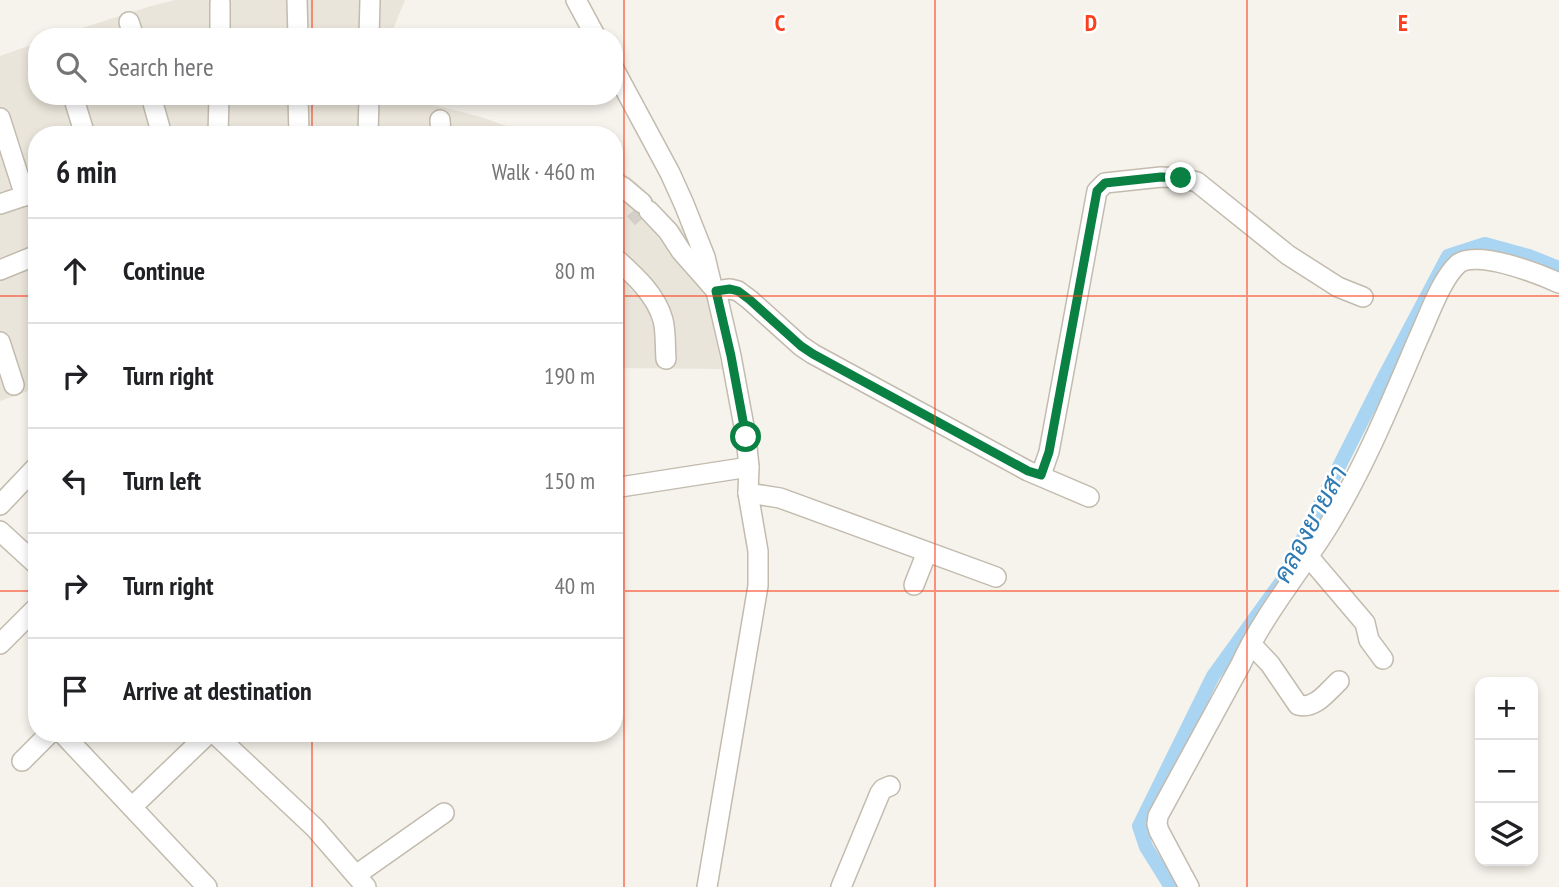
<!DOCTYPE html>
<meta charset="utf-8">
<style>
body{margin:0;font-family:"PT Sans Narrow",Sarabun,sans-serif;background:#f6f6f6;color:#202124}
.controls{position:absolute;right:21px;bottom:21px;display:grid;overflow:hidden;border-radius:14px;box-shadow:0 4px 10px #0003}
.controls button{width:63px;height:63px;display:grid;place-items:center;padding:0;border:0;border-bottom:2px solid #e0e0e0;background:#fff;color:#202124;font:35px sans-serif}
.stop{position:absolute;width:21px;height:21px;margin:-16px;border:5px solid #0b8043;border-radius:50%;background:#fff}
.stop.end{background:#0b8043;border-color:#fff;box-shadow:0 2px 7px #0008}
.list{margin:0;padding:0;list-style:none}
h2{display:flex;justify-content:space-between;align-items:center;height:91px;margin:0;padding:0 28px;font-size:30px}
h2 small{font-size:23px;font-weight:400;color:#757577}
.list li{display:grid;grid-template-columns:46px 1fr auto;gap:21px;align-items:center;box-sizing:border-box;height:105px;padding:0 28px;border-top:2px solid #e0e0e0}
.list b{display:block;font-size:26px;white-space:nowrap}
.list em{font-size:23px;font-style:normal;color:#757577}
.icon{flex:none;width:38px;height:38px;fill:none;stroke:currentColor;stroke-width:2;stroke-linecap:round;stroke-linejoin:round}
.map{position:relative;flex:none;width:1559px;height:887px;overflow:hidden}
.search{position:absolute;background:#fff;box-shadow:0 4px 10px #0003;left:28px;top:28px;width:595px;height:77px;display:flex;align-items:center;gap:18px;box-sizing:border-box;padding:0 24px;border-radius:28px;color:#757577;font-size:26px}
.panel{position:absolute;background:#fff;box-shadow:0 4px 10px #0003;left:28px;top:126px;width:595px;height:616px;border-radius:28px}
.map>svg:first-child{display:block}
.residential{fill:#eae5da}
.lines{fill:none;stroke-linecap:round;stroke-linejoin:round}
.canal{stroke:#a9d4f2;stroke-width:14}
.minor-tunnel{stroke:#d4d0c8;stroke-width:19;stroke-dasharray:19 10;stroke-linecap:butt}
.minor-casing{stroke:#c2bbae;stroke-width:22}
.minor{stroke:#fff;stroke-width:19}
.route{stroke:#0b8043;stroke-width:9}
.grid{fill:none;stroke:#fc3f1d;stroke-width:2;stroke-opacity:0.55}
.labels{text-anchor:middle;stroke-width:5;stroke-linejoin:round;paint-order:stroke}
.water-label{font-size:26px;font-style:italic;fill:#2e7ab2;stroke:#fff}
.grid-label{font-size:23px;text-anchor:middle;font-weight:bold;fill:#fc3f1d;stroke:#fff;stroke-width:5;stroke-linejoin:round;paint-order:stroke}
</style>
<div class="map">
<svg width="1559" height="887" viewBox="0 0 1559 887">
<rect width="100%" height="100%" fill="#f6f3ec"/>
<g class="residential">
<path d="M175,0H405L390,37H54L151,6Z"/>
<path d="M37,43V96H399L481,117L532,135H37V388L0,401V56Z"/>
<path d="M614,166L637,183L688,235L706,291L722,369L614,368Z"/>
</g>
<g class="lines">
<path class="canal" d="M1171,887L1146,847L1139,826L1213,676L1281,582L1381,383L1448,256L1485,244L1529,256L1559,268"/>
<path class="minor-tunnel" d="M634,210L642,219"/>
<defs>
<g id="minor">
<path d="M297,0L298,37"/>
<path d="M576,0L596,37"/>
<path d="M129,22L134,37"/>
<path d="M220,37V3"/>
<path d="M369,37L370,0"/>
<path d="M614,69L670,173L684,204L705,257L712,286L716,291L731,356L746,437L749,467L748,493L758,551V586L707,887"/>
<path d="M73,96L85,135"/>
<path d="M151,96L162,135"/>
<path d="M298,96L299,135"/>
<path d="M0,118L25,196"/>
<path d="M440,120L441,135"/>
<path d="M218,135L219,96"/>
<path d="M368,135L369,96"/>
<path d="M614,182L623,187L642,203"/>
<path d="M0,204L36,192"/>
<path d="M649,211L668,231L681,251L711,285"/>
<path d="M614,257C633,274 656,294 663,320C666,332 665,346 666,359"/>
<path d="M0,270L37,255"/>
<path d="M716,291L730,289L738,291L750,300L801,346L813,354L1028,471L1089,497"/>
<path d="M0,342L14,385"/>
<path d="M1041,475L1049,452L1097,191L1105,183L1161,177L1181,178L1197,182L1288,255L1338,287L1363,297"/>
<path d="M614,488L749,467"/>
<path d="M748,493L780,498L996,577"/>
<path d="M0,505L37,466"/>
<path d="M0,531L37,565"/>
<path d="M1308,556L1365,623L1369,640L1383,659"/>
<path d="M914,585L927,552"/>
<path d="M0,644L37,607"/>
<path d="M1251,644L1270,664L1298,705C1315,710 1328,691 1339,681"/>
<path d="M62,733L207,887"/>
<path d="M214,733L315,828L366,887"/>
<path d="M22,761L50,733"/>
<path d="M132,807L209,733"/>
<path d="M356,875L444,813"/>
<path d="M841,887L880,793L883,789L890,786"/>
<path d="M1189,887L1159,831L1157,824L1158,816L1241,664C1264,614 1300,572 1329,525C1365,466 1391,402 1418,339C1428,318 1441,279 1458,264C1476,249 1539,274 1559,283"/>
</g>
</defs>
<use href="#minor" class="minor-casing"/>
<use href="#minor" class="minor"/>
</g>
<g class="lines">
<path class="route" d="M746,437L731,356L716,291L730,289L738,291L750,300L801,346L813,354L1028,471L1041,475L1049,452L1097,191L1105,183L1161,177L1181,178"/>
</g>
<path class="grid" d="M312,0V37M624,0V887M935,0V887M1247,0V887M312,96V135M0,296H37M614,296H1559M0,591H37M614,591H1559M312,733V887"/>
<g class="labels">
<g class="water-label">
<text transform="translate(1310 524) rotate(-62)" y="9">คลองยายสา</text>
</g>
</g>
<g class="grid-label">
<text x="780" y="31">C</text>
<text x="1091" y="31">D</text>
<text x="1403" y="31">E</text>
</g>
</svg>
<div class="controls">
<button>+</button>
<button>−</button>
<button><svg class="icon" aria-label="layers" viewBox="0 0 24 24"><path d="M12 4l9 5-9 5-9-5zM3 14l9 5 9-5"/></svg></button>
</div>
<div class="stop" style="left:746px;top:437px"></div>
<div class="stop end" style="left:1181px;top:178px"></div>
<div class="search"><svg class="icon" aria-label="search" viewBox="0 0 24 24"><circle cx="10" cy="10" r="6"/><path d="M15 15l6 6"/></svg>Search here</div>
<section class="panel">
<h2>6 min<small>Walk · 460 m</small></h2>
<ul class="list">
<li><svg class="icon" aria-label="ahead" viewBox="0 0 24 24"><path d="M12 20V5M6 11l6-6 6 6"/></svg><div><b>Continue</b></div><em>80 m</em></li>
<li><svg class="icon" aria-label="right" viewBox="0 0 24 24"><path d="M7 20v-9h11M14 6l5 5-5 5"/></svg><div><b>Turn right</b></div><em>190 m</em></li>
<li><svg class="icon" aria-label="left" viewBox="0 0 24 24"><path d="M17 20v-9H6M10 6l-5 5 5 5"/></svg><div><b>Turn left</b></div><em>150 m</em></li>
<li><svg class="icon" aria-label="right" viewBox="0 0 24 24"><path d="M7 20v-9h11M14 6l5 5-5 5"/></svg><div><b>Turn right</b></div><em>40 m</em></li>
<li><svg class="icon" aria-label="arrive" viewBox="0 0 24 24"><path d="M6 21V4h12l-3 4 3 4H6"/></svg><div><b>Arrive at destination</b></div></li>
</ul>
</section>
</div>
